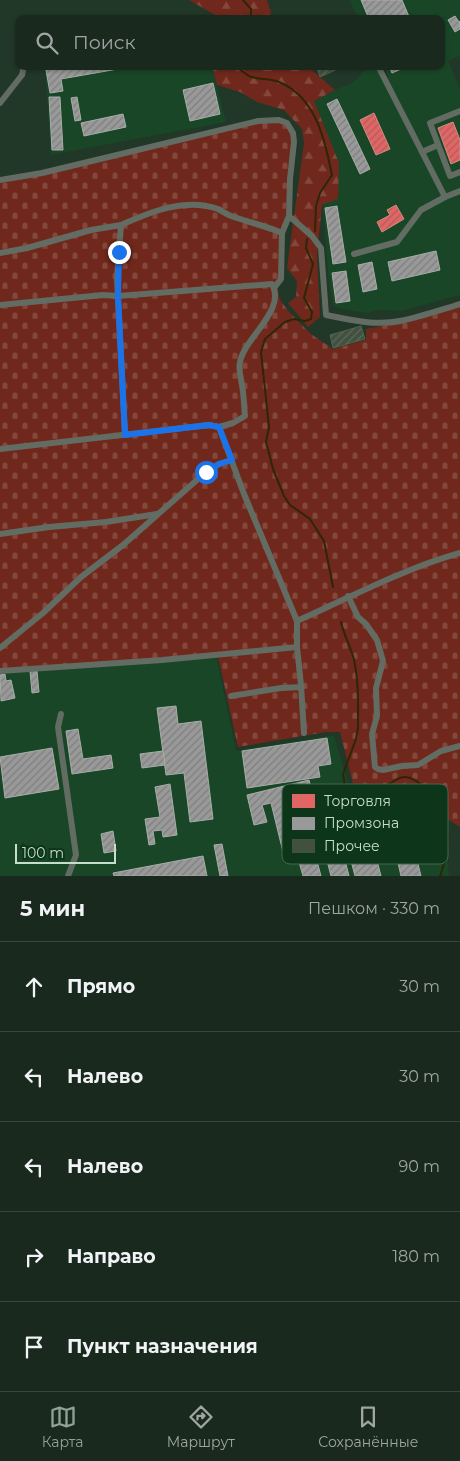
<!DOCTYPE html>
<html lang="ru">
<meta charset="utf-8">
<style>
body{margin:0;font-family:Montserrat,sans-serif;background:#223126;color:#f1f3f6}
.scale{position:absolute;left:15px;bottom:12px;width:101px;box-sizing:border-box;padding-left:5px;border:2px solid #c8decc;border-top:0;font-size:14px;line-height:18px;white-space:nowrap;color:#c8decc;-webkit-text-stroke:4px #0c351a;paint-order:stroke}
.stop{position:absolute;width:15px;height:15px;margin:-11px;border:4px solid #1a73e8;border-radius:50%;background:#fff}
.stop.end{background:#1a73e8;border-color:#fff;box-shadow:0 1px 5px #0008}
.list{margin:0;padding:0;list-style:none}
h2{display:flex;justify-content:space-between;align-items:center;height:65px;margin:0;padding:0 20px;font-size:21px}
h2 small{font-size:16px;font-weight:400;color:#9fa6a4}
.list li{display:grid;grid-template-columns:32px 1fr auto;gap:15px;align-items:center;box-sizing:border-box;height:90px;padding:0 20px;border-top:1px solid #37453b}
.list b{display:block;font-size:19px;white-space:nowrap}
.list em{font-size:16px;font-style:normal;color:#9fa6a4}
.icon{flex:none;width:28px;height:28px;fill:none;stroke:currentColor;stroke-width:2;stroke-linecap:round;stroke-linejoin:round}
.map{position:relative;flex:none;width:460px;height:876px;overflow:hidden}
.search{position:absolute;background:#19291d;box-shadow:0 1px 4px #0004;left:15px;right:15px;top:15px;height:55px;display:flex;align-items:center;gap:12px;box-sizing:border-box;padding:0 18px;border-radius:10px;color:#9fa6a4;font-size:19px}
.sheet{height:515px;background:#19291d}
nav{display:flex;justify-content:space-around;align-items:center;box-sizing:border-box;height:70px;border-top:1px solid #37453b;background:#19291d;font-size:14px;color:#9fa6a4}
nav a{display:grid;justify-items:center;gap:2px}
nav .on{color:#8ea492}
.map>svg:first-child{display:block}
.built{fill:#194627}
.forest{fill:url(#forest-firs)}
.cemetery{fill:url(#cemetery-stones)}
.shops{fill:url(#shops-hatch);stroke:#d98a85}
.industry{fill:url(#industry-hatch);stroke:#a7aea8}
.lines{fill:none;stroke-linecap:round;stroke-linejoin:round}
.stream{stroke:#2e2604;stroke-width:2}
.building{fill:url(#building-hatch);stroke:#536152}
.minor{stroke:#626c63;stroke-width:6}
.route{stroke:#1a73e8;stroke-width:6}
.key{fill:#0c351a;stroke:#44684f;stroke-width:1}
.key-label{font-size:14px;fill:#c8decc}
</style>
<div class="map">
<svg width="460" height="876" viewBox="0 0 460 876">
<defs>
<pattern id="forest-firs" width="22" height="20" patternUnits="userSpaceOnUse" patternTransform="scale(1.25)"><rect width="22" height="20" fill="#70281c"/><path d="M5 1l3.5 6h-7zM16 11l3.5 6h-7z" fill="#83473c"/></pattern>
<pattern id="cemetery-stones" width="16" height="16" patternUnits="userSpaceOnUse" patternTransform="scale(1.25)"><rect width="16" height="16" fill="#70281c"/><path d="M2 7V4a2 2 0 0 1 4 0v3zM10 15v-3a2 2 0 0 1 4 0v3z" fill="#83473c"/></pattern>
<pattern id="shops-hatch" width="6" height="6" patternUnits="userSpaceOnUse" patternTransform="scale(1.25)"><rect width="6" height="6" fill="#e06666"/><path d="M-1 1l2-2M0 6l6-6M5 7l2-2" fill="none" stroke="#af5c5a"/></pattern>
<pattern id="industry-hatch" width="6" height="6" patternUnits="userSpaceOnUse" patternTransform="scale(1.25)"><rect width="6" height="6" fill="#999"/><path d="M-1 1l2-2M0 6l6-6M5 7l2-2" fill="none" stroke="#7d7f7d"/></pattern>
<pattern id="building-hatch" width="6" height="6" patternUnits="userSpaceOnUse" patternTransform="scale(1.25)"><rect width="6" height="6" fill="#425040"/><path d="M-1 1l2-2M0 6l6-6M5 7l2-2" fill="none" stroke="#5c695a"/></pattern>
</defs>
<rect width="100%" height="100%" fill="#213727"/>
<g class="built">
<path d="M349,0H460V56L448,61L460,88V295L401,311L380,310L366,313L337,308L333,305L329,284L314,101L339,88L350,84L358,78L363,71L374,66H375L382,80L389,78L384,66H441V19H359Z"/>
<path d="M53,66H212L226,122L51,155L45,68Z"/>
<path d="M216,655L236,751L334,735L349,787L383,803L410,789L448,862L449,876H0V673Z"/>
</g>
<g class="forest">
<path d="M189,0H267L271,12L270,19H222Z"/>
<path d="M212,66H307L335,90L314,101L339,163L338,199L322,205L317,255L320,317L308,327L288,303L296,297L297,281L287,268L304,143L302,129L284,110L257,102L240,92L217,85Z"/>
</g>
<path class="cemetery" d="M276,119L293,131L284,234L277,286L280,300L290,313L311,334L333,349L366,340V329L402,322L460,307V827L435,811L420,791L407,783L381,798L353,784L340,732H326L238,747L217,652L162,660L0,669V178L44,171Z"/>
<g class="shops">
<path d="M374,113L390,149L376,155L360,120Z"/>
<path d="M453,122L460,140V160L451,164L438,128Z"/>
<path d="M396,205L404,219L382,232L377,222L390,215L387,210Z"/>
</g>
<g class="industry">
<path d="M361,0H402L410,19H369Z"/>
<path d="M455,16L459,22L460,21V29L455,32L448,20Z"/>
<path d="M66,66H135L61,79L63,91L50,93L46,70Z"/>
<path d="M389,66H408L392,73Z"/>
<path d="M213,83L220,114L190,121L183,90Z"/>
<path d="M49,97H60L63,150H52Z"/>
<path d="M77,97L81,120L75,121L71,98Z"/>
<path d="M337,99L370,169L360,174L327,104Z"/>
<path d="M123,114L126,127L84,136L81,123Z"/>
<path d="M337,206L346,262L333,264L325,208Z"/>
<path d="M436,251L440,270L392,281L388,262Z"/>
<path d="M372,262L377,289L363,292L358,265Z"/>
<path d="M346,271L350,301L336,303L332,273Z"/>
<path d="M30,671H37L39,692L32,693Z"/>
<path d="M5,674L6,681L11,680L15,698L1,701L0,675Z"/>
<path d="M176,706L178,724L201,721L213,819L190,822L184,773L166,775L157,708Z"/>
<path d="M78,729L83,759L111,755L113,768L72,774L66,731Z"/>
<path d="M327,738L331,764L318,766L320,777L247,788L242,751Z"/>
<path d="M52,748L59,789L5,798L0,757Z"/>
<path d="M163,751L165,765L142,768L140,754Z"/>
<path d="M309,780L312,792L283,799L295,849L283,852L271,803L262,805L267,822L254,825L247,795Z"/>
<path d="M170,784L177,835L163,837L162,830L153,831L155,844L149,845L145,819L160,817L155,787Z"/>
<path d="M408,797L412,809L368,826L381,876H355L337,807L347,805L361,814Z"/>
<path d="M113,831L116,851L104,853L101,834Z"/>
<path d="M340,840L349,876H331L323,845Z"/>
<path d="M412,840L421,876H401L394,845Z"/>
<path d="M222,844L228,876H220L214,845Z"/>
<path d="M314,850L321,876H303L297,855Z"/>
<path d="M203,856L207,876H114L113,873Z"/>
</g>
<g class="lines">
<g class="stream">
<path d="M243,0L251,9V19"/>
<path d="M240,66L239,69C242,71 246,74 249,76C257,80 270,78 279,82C316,97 325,140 332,175L320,193L316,206L315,231"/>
<path d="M307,239L306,248L313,264L304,298L312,312L311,319L305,321L294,319L285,322L265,339L261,352L269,427L266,442L273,469L284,496L290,505L310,519L324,541L333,587"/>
<path d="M341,622C344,636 351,647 354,660C359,682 358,706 358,728L356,739L343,774L345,786C364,801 375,792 394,781C397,779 401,777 405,777C409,777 416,780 419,783C425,790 447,825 448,834C449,844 444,866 440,876"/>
</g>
</g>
<g class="building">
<path d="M316,66H344L320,77Z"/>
<path d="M361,326L365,339L333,348L330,335Z"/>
</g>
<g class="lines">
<g class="minor">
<path d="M378,66L445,197L460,191"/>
<path d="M0,103L22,75L24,66"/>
<path d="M460,111L430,123L450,176L460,172"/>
<path d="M422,152L438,145"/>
<path d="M0,180L42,173L258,121L279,120L287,123L293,133L294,142L290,179L289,216L312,236L321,248L326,315C350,320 376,326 400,321C420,317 440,310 460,304"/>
<path d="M121,225C150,212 186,197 218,209C222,211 226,214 231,216C248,222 266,226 282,233L289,216"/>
<path d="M0,253L27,248L91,230L121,225L117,278L125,435"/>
<path d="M354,254L397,242L421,210L445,197"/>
<path d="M274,288L281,279L282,233"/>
<path d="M0,305L103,295L118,296L272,284C287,310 244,338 240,362C238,369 241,378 242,385C244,396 244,406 245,416L233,423L219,427"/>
<path d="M0,449L209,425L219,427L244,494L297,621C351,597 403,569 460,553"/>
<path d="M0,534L49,527L106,522L157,514"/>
<path d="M348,596L358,617L366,624L377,640L383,661L376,688L377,716L372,734L375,767L378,769L383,770L402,766L418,765L441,751L460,746"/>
<path d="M297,647L301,685L304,733"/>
<path d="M0,648L43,613L81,577L123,545L206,472L219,464L232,460"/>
<path d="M0,671L162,660L297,647V621"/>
<path d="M231,696L281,688L302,687"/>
<path d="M61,714L58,727L76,855L68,876"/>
</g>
</g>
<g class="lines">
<path class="route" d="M119,252L118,296L125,435L209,425L219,427L232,460L219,464L206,472"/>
</g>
<rect x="282" y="784" width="166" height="80" rx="8" class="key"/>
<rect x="292" y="794" width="23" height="14" fill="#e06666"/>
<rect x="292" y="817" width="23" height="13" fill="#999"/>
<rect x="292" y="839" width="23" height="14" fill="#425040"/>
<g class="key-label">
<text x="324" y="806">Торговля</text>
<text x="324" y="828">Промзона</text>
<text x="324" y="851">Прочее</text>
</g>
</svg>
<div class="scale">100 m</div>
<div class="stop" style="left:206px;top:472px"></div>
<div class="stop end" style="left:119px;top:252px"></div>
<div class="search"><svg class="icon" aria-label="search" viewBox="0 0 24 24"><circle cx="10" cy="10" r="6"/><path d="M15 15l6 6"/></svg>Поиск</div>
</div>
<section class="sheet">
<h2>5 мин<small>Пешком · 330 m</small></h2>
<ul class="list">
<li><svg class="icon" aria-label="ahead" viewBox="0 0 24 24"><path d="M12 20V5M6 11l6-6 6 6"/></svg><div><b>Прямо</b></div><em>30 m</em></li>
<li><svg class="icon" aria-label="left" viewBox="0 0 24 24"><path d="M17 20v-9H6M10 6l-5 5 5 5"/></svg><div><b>Налево</b></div><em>30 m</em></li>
<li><svg class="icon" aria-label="left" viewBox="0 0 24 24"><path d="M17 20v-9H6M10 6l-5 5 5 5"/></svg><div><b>Налево</b></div><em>90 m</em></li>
<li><svg class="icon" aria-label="right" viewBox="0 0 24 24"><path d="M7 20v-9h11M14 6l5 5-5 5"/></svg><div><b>Направо</b></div><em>180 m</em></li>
<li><svg class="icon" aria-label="arrive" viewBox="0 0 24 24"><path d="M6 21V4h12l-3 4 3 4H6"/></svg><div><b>Пункт назначения</b></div></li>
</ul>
</section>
<nav>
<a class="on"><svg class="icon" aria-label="map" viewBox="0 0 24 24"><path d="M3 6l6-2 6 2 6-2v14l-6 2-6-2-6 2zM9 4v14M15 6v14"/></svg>Карта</a>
<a><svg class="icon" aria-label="directions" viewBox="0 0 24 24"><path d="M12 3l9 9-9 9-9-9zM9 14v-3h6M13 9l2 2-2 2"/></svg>Маршрут</a>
<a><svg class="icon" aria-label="saved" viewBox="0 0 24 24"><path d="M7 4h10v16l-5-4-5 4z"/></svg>Сохранённые</a>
</nav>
